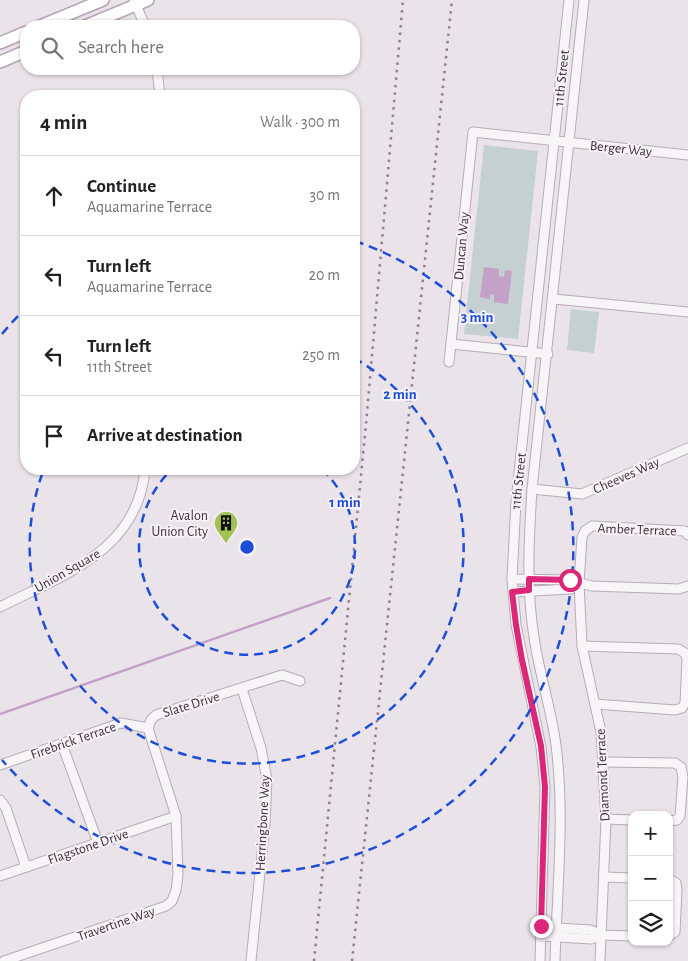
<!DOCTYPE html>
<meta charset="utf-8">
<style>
body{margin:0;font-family:"Alegreya Sans",sans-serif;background:#f2f2f2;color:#202124}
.controls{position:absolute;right:15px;bottom:15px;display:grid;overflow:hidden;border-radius:10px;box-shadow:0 1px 4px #0004}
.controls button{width:45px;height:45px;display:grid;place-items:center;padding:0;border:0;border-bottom:1px solid #e0e0e0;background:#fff;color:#202124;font:25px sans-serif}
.stop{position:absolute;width:15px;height:15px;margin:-11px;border:4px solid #db2777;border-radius:50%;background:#fff}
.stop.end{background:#db2777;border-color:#fff;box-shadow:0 1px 5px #0008}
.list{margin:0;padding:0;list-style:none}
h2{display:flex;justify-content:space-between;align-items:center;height:65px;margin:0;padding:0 20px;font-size:21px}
h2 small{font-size:16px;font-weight:400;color:#757577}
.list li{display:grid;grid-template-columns:32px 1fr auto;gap:15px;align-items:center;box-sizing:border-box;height:80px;padding:0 20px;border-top:1px solid #e0e0e0}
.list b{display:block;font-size:19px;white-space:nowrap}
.list p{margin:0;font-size:16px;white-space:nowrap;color:#757577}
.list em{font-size:16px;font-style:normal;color:#757577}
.icon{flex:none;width:28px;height:28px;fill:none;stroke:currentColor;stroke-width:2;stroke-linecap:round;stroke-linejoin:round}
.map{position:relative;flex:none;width:688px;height:961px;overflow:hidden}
.search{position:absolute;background:#fff;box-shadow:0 1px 4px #0004;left:20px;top:20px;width:340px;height:55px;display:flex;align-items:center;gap:12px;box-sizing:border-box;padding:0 18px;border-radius:20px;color:#757577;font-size:19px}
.panel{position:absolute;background:#fff;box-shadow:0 1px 4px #0004;left:20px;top:90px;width:340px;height:385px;border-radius:20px}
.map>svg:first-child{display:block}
.green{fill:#c5d0d3}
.water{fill:#c4a1c6}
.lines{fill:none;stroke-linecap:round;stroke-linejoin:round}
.stream{stroke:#c4a1c6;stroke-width:2.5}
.minor-casing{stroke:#b7acb6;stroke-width:11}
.major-casing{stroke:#b4a3b4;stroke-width:14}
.minor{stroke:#f8f5f8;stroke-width:9}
.major{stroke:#fff;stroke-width:11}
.rail{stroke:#927e91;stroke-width:2.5;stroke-dasharray:2.5 5;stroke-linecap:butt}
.route{stroke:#db2777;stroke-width:6}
.ring{fill:none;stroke:#1d4ed8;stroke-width:2.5;stroke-dasharray:9 6}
.labels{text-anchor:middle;stroke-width:4;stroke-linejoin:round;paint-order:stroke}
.street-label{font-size:14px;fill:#402c3f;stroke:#f7f2f7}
.poi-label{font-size:14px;fill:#402c3f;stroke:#f7f2f7;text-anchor:end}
.centre{fill:#1d4ed8;stroke:#f7f2f7;stroke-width:2.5}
.ring-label{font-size:15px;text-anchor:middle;font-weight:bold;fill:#1d4ed8;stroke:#f7f2f7;stroke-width:4;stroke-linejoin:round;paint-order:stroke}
</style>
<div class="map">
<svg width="688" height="961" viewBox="0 0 688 961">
<rect width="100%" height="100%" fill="#eae3e9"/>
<g class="green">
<path d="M484,145L538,151L518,339L464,334Z"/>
<path d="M571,309L599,312L594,353L567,350Z"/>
</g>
<path class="water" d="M484,267L499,269V276L504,277L505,270L512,271L508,304L494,302V295L490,294V299L480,297Z"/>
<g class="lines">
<path class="stream" d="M0,714L330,598"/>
<defs>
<g id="minor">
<path d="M134,0L145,26"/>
<path d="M157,69L160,96"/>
<path d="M554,299L688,312"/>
<path d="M451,344L548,354"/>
<path d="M449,362L473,132L688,155"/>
<path d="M532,489L582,494L688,448"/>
<path d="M512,579L570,580L579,583L592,586L679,589L688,586"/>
<path d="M513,592L571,589L579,583"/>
<path d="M0,607C63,575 138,551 145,469"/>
<path d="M582,646L678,649L685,653L687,659L685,703L682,708L675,710L595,704"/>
<path d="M242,689L261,748L267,779L265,824L251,961"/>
<path d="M148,728L151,720L156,715L282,675L300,681"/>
<path d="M62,744L98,843"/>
<path d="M603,762L675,763L681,767L683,777L680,816L677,820L669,821"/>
<path d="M0,765L121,723L148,728"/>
<path d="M0,800L6,808L26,867"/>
<path d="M606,819L632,820"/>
<path d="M0,876L176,816"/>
<path d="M604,877L632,878"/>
<path d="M669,879L676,883L677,889L675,932L669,936"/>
<path d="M541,927L591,930L601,935L632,936"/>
<path d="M541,936L591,939L601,935"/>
<path d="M4,961L166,906L172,901L176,890L178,875L176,816L148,728"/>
<path d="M540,961L545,787L541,747L516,625L512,579L516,501L569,0"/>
<path d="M555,961C557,890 565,816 556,745C551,708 539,673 534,637C526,588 529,538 532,489L584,0"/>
<path d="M600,961L606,819L601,732L582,646L579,583L582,537L585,531L592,526L685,531L688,535"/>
</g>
<g id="major">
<path d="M40,26L103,0"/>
<path d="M85,26L148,0"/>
<path d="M0,43L26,32"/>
<path d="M0,62L26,51"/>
</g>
</defs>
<use href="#minor" class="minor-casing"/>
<use href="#major" class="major-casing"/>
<use href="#minor" class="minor"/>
<use href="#major" class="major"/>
<g class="rail">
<path d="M314,961L366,424L403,0"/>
<path d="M352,961L452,0"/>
</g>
</g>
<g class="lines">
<path class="route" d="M541,926L545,787L541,746L522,660L516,625L512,592L529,590V579L570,580"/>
</g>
<g class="ring">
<path d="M322 469A108 108 0 1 1 172 469"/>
<path d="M354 358A217 217 0 1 1 44 469"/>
<path d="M2 334A325 325 0 0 1 25 309M355 241A325 325 0 1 1 2 760"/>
</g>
<defs>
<symbol id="building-pin" viewBox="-11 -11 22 30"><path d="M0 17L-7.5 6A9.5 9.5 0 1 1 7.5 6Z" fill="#a2c255" stroke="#f7f2f7"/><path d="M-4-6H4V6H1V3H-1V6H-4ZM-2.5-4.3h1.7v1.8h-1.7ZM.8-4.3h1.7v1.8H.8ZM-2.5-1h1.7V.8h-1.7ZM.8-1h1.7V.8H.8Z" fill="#111"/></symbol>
</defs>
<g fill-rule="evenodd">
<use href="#building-pin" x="212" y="509" width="28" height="38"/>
</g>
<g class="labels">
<g class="street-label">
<text transform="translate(561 78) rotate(-84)" y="5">11th Street</text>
<text transform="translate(621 148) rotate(6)" y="5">Berger Way</text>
<text transform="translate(461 246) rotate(-85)" y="5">Duncan Way</text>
<text transform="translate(626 475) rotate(-24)" y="5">Cheeves Way</text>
<text transform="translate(518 481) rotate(-84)" y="5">11th Street</text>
<text transform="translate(637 529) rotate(2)" y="5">Amber Terrace</text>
<text transform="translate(67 570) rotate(-30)" y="5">Union Square</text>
<text transform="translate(191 704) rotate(-17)" y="5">Slate Drive</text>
<text transform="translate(73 740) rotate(-19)" y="5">Firebrick Terrace</text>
<text transform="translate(602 775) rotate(-93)" y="5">Diamond Terrace</text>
<text transform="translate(262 823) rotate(-87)" y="5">Herringbone Way</text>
<text transform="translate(88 846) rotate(-19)" y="5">Flagstone Drive</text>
<text transform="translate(116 923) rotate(-19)" y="5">Travertine Way</text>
</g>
<g class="poi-label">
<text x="208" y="520">Avalon<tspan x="208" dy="16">Union City</tspan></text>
</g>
</g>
<circle cx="247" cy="547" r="8" class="centre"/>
<g class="ring-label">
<text x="477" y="322">3 min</text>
<text x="400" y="399">2 min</text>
<text x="345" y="507">1 min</text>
</g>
</svg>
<div class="controls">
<button>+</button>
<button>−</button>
<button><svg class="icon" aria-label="layers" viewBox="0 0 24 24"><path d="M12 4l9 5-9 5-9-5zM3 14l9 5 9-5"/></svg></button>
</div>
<div class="stop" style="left:570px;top:580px"></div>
<div class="stop end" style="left:541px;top:926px"></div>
<div class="search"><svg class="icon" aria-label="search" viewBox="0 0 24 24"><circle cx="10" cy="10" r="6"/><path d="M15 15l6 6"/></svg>Search here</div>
<section class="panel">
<h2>4 min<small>Walk · 300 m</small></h2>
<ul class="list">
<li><svg class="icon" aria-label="ahead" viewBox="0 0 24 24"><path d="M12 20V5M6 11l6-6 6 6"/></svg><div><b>Continue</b><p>Aquamarine Terrace</p></div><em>30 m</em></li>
<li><svg class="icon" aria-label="left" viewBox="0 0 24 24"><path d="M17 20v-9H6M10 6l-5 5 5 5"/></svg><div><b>Turn left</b><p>Aquamarine Terrace</p></div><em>20 m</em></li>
<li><svg class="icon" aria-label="left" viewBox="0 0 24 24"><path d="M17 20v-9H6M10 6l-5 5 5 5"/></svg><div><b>Turn left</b><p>11th Street</p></div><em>250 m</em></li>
<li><svg class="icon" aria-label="arrive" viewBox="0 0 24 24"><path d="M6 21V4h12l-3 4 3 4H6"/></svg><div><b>Arrive at destination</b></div></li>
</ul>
</section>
</div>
